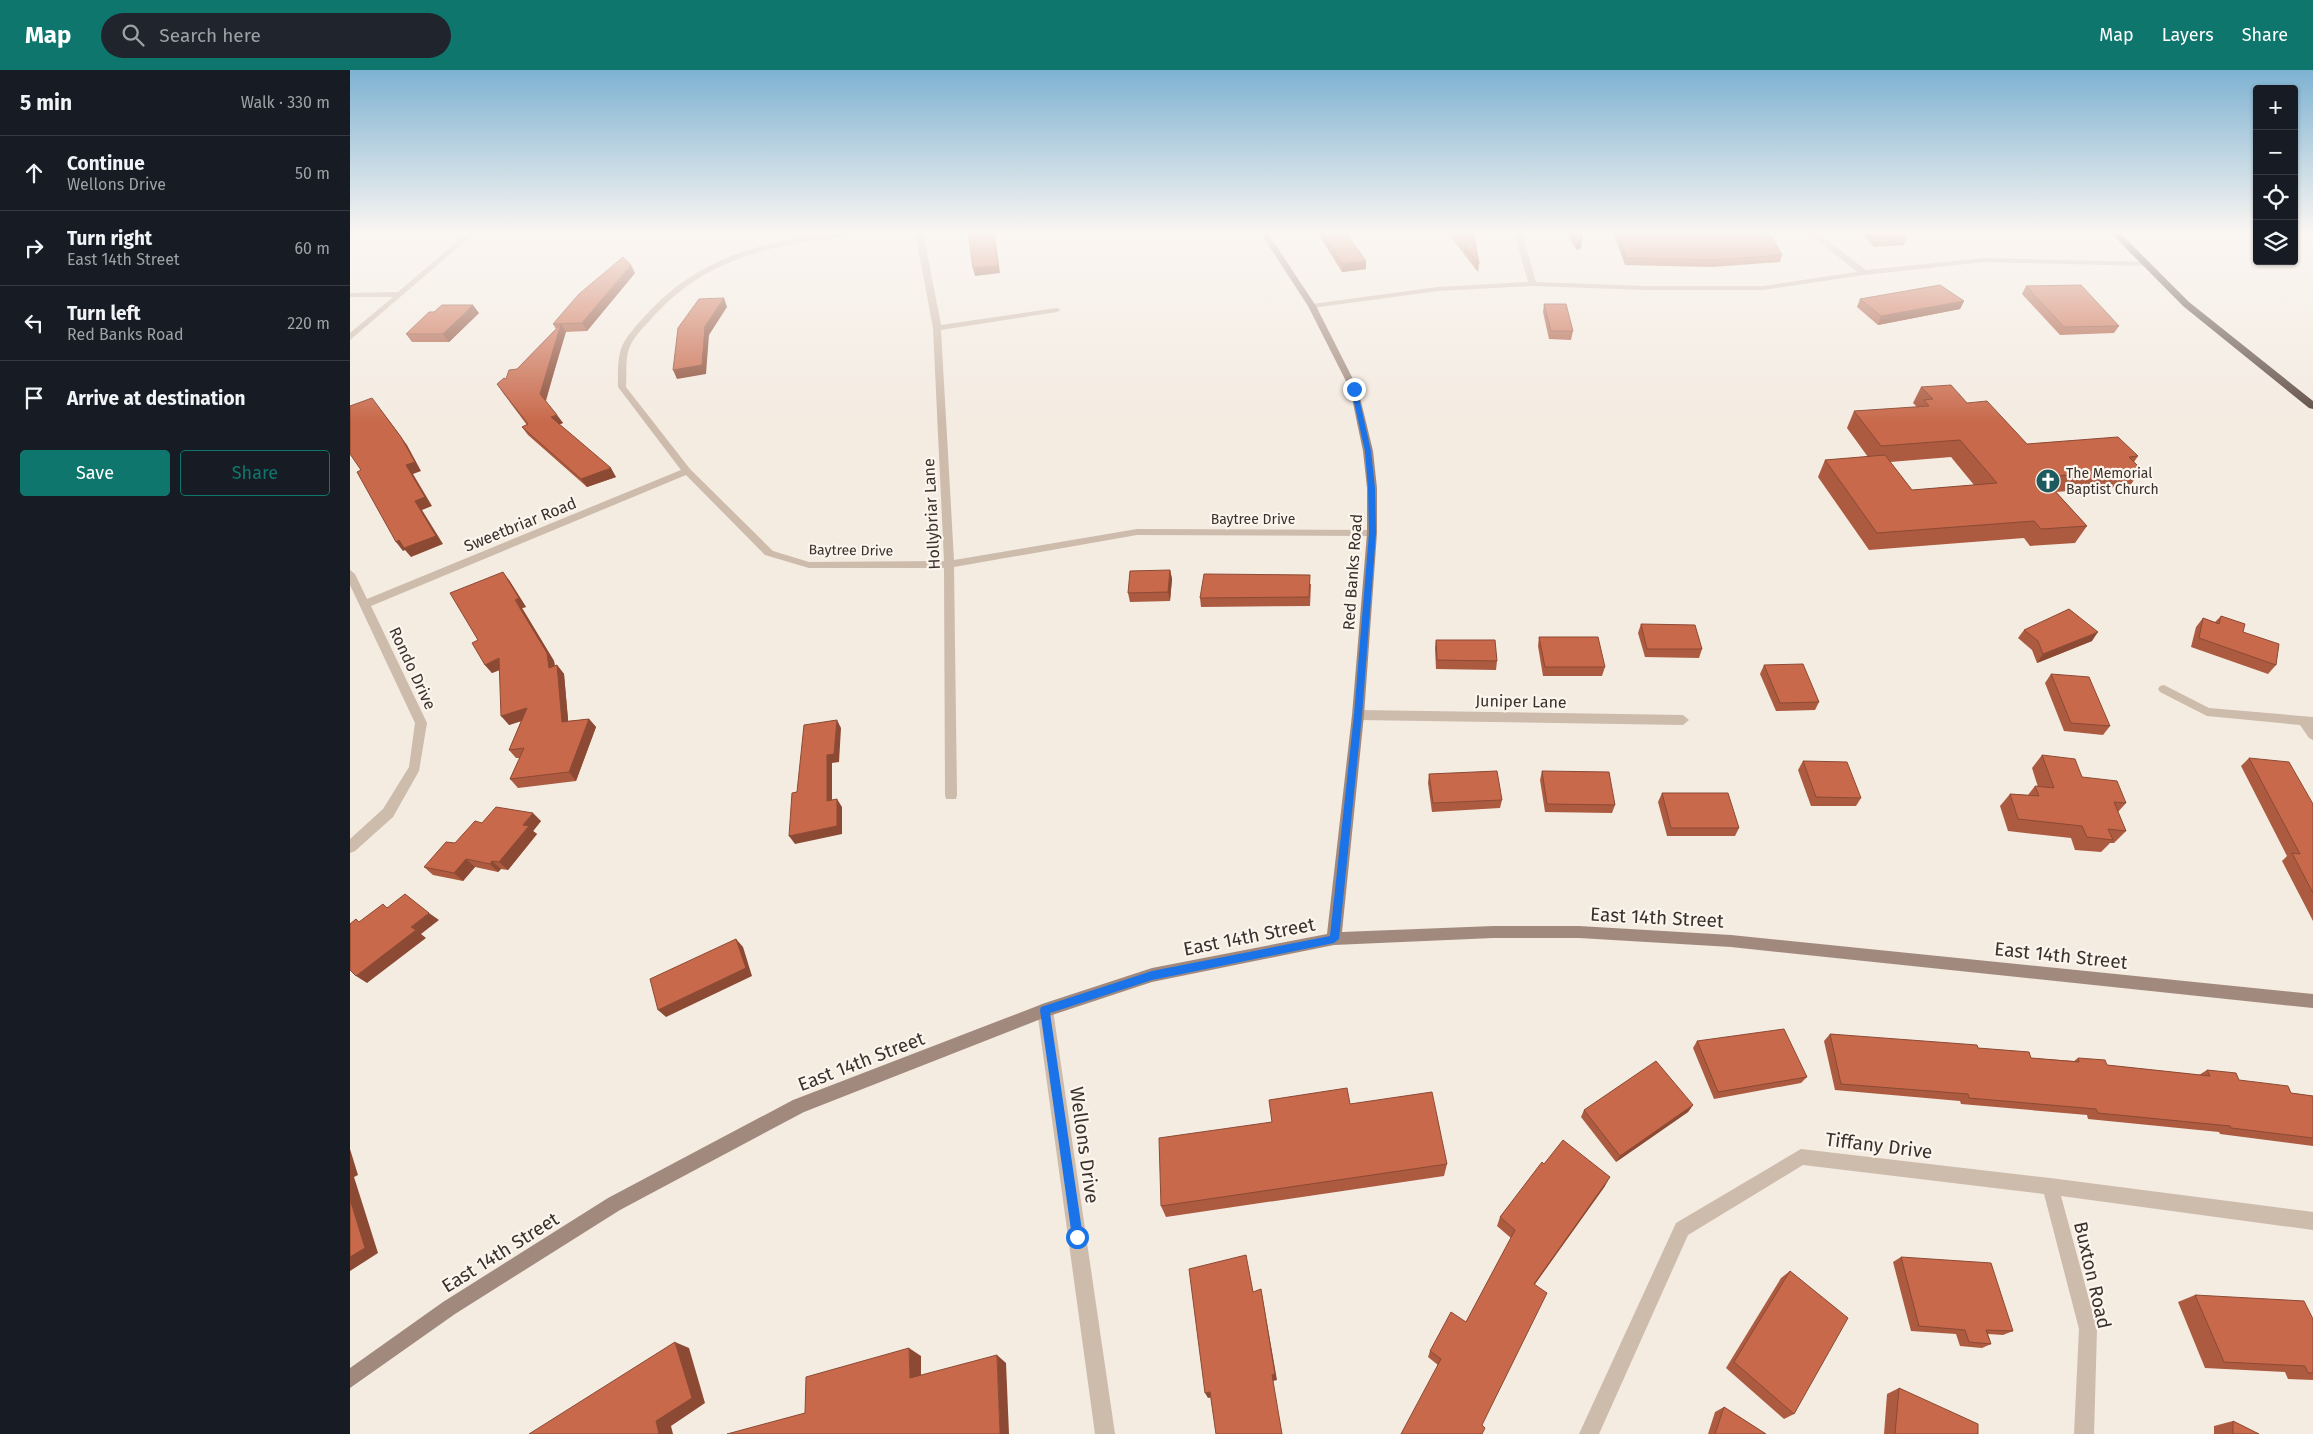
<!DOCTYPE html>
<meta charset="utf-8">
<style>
body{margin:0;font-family:"Fira Sans",sans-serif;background:#20242c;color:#f1f3f6}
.controls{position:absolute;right:15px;top:15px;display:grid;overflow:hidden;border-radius:5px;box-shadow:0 1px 4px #0004}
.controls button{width:45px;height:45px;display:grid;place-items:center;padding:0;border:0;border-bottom:1px solid #363941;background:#171b24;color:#f1f3f6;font:25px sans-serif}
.stop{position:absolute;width:15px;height:15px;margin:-11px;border:4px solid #1a73e8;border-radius:50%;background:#fff}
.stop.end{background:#1a73e8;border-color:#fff;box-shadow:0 1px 5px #0008}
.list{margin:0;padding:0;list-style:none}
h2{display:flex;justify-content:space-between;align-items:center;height:65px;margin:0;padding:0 20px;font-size:21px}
h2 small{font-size:16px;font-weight:400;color:#9ea1a6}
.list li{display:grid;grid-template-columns:32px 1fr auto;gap:15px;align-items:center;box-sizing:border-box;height:75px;padding:0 20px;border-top:1px solid #363941}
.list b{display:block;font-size:19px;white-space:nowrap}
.list p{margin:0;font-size:16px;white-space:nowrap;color:#9ea1a6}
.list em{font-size:16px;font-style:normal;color:#9ea1a6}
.actions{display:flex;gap:10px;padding:15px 20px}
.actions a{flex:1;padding:11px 0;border:1px solid #0f766e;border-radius:5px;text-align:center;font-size:18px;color:#0f766e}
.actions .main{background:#0f766e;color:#fff}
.icon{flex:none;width:28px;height:28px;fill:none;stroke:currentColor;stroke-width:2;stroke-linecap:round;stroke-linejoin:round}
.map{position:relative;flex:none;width:1963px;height:1364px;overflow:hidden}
header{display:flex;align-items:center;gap:30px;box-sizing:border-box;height:70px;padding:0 25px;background:#0f766e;color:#fff}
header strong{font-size:24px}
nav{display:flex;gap:28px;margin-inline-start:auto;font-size:18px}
.search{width:350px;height:45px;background:#20242c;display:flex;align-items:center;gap:12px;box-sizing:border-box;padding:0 18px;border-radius:28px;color:#9ea1a6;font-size:19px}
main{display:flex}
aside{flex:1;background:#171b24}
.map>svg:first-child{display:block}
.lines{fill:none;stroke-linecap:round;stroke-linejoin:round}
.street{fill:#cdbbac;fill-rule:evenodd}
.secondary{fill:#a18a7d;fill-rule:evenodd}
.highway{fill:#5c4a42;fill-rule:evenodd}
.wall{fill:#ac5a40;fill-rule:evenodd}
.shaded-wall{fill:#8c4a34}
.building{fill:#c8694b;stroke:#8c4a34}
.route{fill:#1a73e8}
.labels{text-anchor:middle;stroke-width:4.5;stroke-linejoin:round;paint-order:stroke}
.far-poi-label{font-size:14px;fill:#3b302b;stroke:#fbf5ee;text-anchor:start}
.far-street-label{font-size:14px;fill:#3b302b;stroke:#fbf5ee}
.street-label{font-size:16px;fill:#3b302b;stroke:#fbf5ee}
.near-street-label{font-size:19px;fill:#3b302b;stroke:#fbf5ee}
</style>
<header>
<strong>Map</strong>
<div class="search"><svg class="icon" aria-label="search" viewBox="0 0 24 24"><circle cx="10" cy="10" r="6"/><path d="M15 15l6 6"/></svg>Search here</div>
<nav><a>Map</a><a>Layers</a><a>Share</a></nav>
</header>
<main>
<aside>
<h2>5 min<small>Walk · 330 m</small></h2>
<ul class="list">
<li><svg class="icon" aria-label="ahead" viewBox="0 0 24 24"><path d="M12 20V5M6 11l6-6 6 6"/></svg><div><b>Continue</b><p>Wellons Drive</p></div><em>50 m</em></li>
<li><svg class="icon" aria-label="right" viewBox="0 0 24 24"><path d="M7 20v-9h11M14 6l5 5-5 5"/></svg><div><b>Turn right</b><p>East 14th Street</p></div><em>60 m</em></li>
<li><svg class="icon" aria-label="left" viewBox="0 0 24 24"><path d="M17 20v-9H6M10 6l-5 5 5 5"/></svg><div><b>Turn left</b><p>Red Banks Road</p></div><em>220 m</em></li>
<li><svg class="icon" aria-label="arrive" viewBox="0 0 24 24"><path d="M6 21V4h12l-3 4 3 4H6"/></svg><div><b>Arrive at destination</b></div></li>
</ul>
<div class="actions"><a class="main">Save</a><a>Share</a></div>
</aside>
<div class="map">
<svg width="1963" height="1364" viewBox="0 0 1963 1364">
<rect width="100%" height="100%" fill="#f4ebe1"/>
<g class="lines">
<g class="street">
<path d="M118,162H126L0,270V263L43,227H0V223L48,222Z"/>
<path d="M487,162H509C498,169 461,170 446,173C388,185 342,203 302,248C294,257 283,267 279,279C275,290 277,304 276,317L340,399L423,481L459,492L594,491L583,258L565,162H573L591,255L707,238L711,240L707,242L591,260L604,490L787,459L1022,460L1027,463L1022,466L787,465L604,497L607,725L606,729H596L595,725L594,498H459L415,485L336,405L21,536L77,653L69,701L43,747L5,781L0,783V769L33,739L59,697L65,653L0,515V500L5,504L17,529L331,400L268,317C268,305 267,291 271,279C275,267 287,255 296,245C348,187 412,172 487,162Z"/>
<path d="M1164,162H1172L1186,212L1297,216H1413L1507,202L1458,162H1466L1516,200L1634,188L1797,192L1801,194L1797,196L1634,192L1514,205L1413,220H1297L1183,216L1088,221L962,238L958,236L962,234L1088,217L1178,212Z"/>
<path d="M1814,615L1859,638L1963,647V670L1959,668L1950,655L1857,646L1810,622L1808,619L1810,616Z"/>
<path d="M1008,640L1333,645L1339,650L1333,655L1008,650L1002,645Z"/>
<path d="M695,933L700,935L703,940L765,1364H745L687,940L690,935Z"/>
<path d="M1451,1079L1700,1108L1963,1142V1160L1711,1126L1747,1259L1744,1364H1724L1729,1259L1694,1124L1453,1095L1338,1165L1249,1364H1229L1326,1153Z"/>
</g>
<path class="secondary" d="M910,162H917L966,236L1008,319L1023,381L1027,418V463L1014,645L992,862L1143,856H1229L1381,865L1963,924V938L1381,877L1229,868H1143L984,875L802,912L696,947L454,1042L270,1140L105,1244L0,1318V1298L93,1232L258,1128L443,1030L695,933L802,898L977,864L1002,645L1017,463V418L1013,381L1000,319L958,236Z"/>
<path class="highway" d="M1760,162H1769L1839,232L1963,331V339L1959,338L1833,236Z"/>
</g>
<g class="wall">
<path d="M967,162H995L1016,199L992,202Z"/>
<path d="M1097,162H1123L1129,194L1128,202Z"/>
<path d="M1215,162H1230L1232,170L1231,178L1227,180Z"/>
<path d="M1263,162H1419L1432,185L1430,192L1362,197L1275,195Z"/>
<path d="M1510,162H1553L1557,167L1554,175L1524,177Z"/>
<path d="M285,203L237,261L215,262L196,331L213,353L209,354L266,407L237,417L178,365L172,357L177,355L153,323L147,314L156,309L167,299L206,259L203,254Z"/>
<path d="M1676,216L1769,256L1764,263L1710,265L1672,224Z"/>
<path d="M1510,229L1614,231L1610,239L1528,255L1507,237Z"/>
<path d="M1194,234L1223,261L1221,270L1199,269L1193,242Z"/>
<path d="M129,243L99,272H62L56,264Z"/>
<path d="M1571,317L1617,333L1677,374L1788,386L1784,392L1791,399L1780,416L1706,422L1737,456L1725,473L1680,476L1674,468L1519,480L1468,407L1475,390L1518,387L1497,358L1504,341L1567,337L1563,333ZM1601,387L1624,415L1562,420L1540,392Z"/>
<path d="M820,500L822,509L820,531L780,532L778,523Z"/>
<path d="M159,510L176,537L172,538L204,591L205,596L207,595L214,604L218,651L239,649L246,657L226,711L168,718L160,709L170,688H166L159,680L171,651L159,655L150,600L142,603L135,595L128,570Z"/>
<path d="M961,514L960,536L851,537L850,528Z"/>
<path d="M1871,546L1893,562L1926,595L1918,604L1841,577L1846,557L1853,548L1865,552Z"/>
<path d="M1291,554L1352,579L1349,588L1295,587L1288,563Z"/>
<path d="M1674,560L1742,571L1687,593L1682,580L1668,568Z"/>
<path d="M1189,567L1255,597L1252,606H1193L1188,576Z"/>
<path d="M1086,570L1147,591L1146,600L1086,599L1085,578Z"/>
<path d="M1414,595L1469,632L1465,640L1426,641L1410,604Z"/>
<path d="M1701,604L1760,656L1753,665L1714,661L1695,613Z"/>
<path d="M1692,685L1732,707L1776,733L1768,742L1776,761L1764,773H1760L1751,782L1725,780L1721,768L1658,761L1650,736L1660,724L1678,725L1685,716L1688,717L1682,698Z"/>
<path d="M1899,688L1963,734V851L1932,791L1937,786L1891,696Z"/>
<path d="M1453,691L1511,728L1506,736H1461L1448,700Z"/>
<path d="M1192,701L1265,735L1262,743L1195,742L1190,710Z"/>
<path d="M1079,704L1152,730L1150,738L1082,742L1078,713Z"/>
<path d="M1312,723L1389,758L1385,766H1317L1308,732Z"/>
<path d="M191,751L183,761L187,764L158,800L151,799L148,802L125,797L113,811L83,805L74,797L132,753Z"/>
<path d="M1480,964L1628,978L1681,988L1724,991L1728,988L1757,995L1849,1005L1857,1000L1889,1010L1941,1023L1963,1026V1076L1870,1064L1869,1062L1738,1049L1737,1045L1611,1034L1610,1031L1485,1020L1474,971Z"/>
<path d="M1347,971L1457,1007L1451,1013L1364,1029L1343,978Z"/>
<path d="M1000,1034L1097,1094L1094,1106L816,1147L811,1136L922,1052Z"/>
<path d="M1343,1035L1338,1042L1266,1092L1231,1047L1234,1040Z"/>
<path d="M1194,1094L1255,1116L1185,1214L1132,1355V1364L1088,1295L1078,1287L1080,1281L1116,1252L1161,1168L1147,1156L1150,1147Z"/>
<path d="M1551,1187L1663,1261L1653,1265L1638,1264L1641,1274L1632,1278L1610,1276L1606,1264L1561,1261L1543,1192Z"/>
<path d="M1440,1201L1444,1344L1434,1349L1376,1298L1431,1208Z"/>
<path d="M1845,1225L1963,1249V1310L1938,1309L1935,1302L1855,1298L1828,1232Z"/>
<path d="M1549,1318L1628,1364H1534L1537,1324Z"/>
<path d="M1374,1337L1416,1364H1358L1365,1342Z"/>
<path d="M1883,1351L1909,1364H1864V1356Z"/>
</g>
<g class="shaded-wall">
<path d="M644,162L645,166L650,203L625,206L623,198Z"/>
<path d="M1232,170L1231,178L1227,180L1228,172Z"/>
<path d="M1016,191V199L992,202V194Z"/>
<path d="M281,195L285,203L237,261L232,253Z"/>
<path d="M374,228L377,237L359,265L356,304L327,309L323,300L355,256Z"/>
<path d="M1614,231L1610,239L1528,255L1531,246Z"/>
<path d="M123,235L129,243L99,272L93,264Z"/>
<path d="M211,254L216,262L195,332L190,324Z"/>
<path d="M22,328L57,375L71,401L63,404L82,436L72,440L93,474L61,487L55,480L53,481L46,472L65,431Z"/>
<path d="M207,345L213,353L206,356L201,347Z"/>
<path d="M261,398L266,407L237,417L231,409Z"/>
<path d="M820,500L822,509L820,531L818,522Z"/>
<path d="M153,502L159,510L176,537L172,538L204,591L206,606L199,598Z"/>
<path d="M1748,562L1742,571L1687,593L1693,584Z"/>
<path d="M149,588L156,597L142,603L135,595Z"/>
<path d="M207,595L214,604L219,660L212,652Z"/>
<path d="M177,638L184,647L159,655L151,646Z"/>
<path d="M239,649L246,657L226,711L219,702Z"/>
<path d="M487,650L491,658L489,692L482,693V739L477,731V685Z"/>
<path d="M487,729L492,737V764L445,774L439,766Z"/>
<path d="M183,743L191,751L183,761L187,764L158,800L149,792L173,755Z"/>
<path d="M116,789L125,797L113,811L104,803Z"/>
<path d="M142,791L151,799L148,802L140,794Z"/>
<path d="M79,843L89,850L71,864L76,868L17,913L6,906L61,857Z"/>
<path d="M386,869L393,877L402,906L316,947L308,940Z"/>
<path d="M1343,1035L1338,1042L1266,1092L1270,1086Z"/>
<path d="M0,1079L8,1105L4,1107L28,1183L0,1201Z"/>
<path d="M1260,1107L1255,1116L1180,1221L1184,1214Z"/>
<path d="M911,1219L927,1310L923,1311L922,1305Z"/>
<path d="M325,1272L339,1278L355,1333L321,1356L323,1364H309L306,1351Z"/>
<path d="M559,1278L571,1286V1315L560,1308Z"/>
<path d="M647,1285L656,1293L659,1364H650Z"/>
<path d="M860,1322L863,1327L858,1328L855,1323Z"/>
</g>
<g class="building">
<path d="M618,162H644L648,195L623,198Z"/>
<path d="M972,162H995L1016,191L992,194Z"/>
<path d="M1104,162H1123L1129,194Z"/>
<path d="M1222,162H1230L1232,170L1228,172Z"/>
<path d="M1267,162H1419L1432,185L1364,190L1276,188Z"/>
<path d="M1521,162H1553L1557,167L1528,169Z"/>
<path d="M273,187L281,195L232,253L203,254L229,224Z"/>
<path d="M1590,215L1614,231L1531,246L1510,229Z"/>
<path d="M1731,215L1769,256L1714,257L1676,216Z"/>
<path d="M374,228L355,256L352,295L323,300L328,258L349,229Z"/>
<path d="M1194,234H1216L1223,261H1201Z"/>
<path d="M92,235H123L93,264H56L79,242H84Z"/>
<path d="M211,254L190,324L207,345L201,347L261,398L231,409L172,357L178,354L147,314L154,308L156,309L159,300L167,299Z"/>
<path d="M1601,315L1617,333L1637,331L1677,374L1768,367L1788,386L1779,387L1791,399L1692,407L1737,456L1691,459L1684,451L1527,463L1475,390L1535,385L1562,420L1647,413L1610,370L1531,376L1504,341L1579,336L1574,330L1583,329L1571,317Z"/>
<path d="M22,328L51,367L65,392L56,395L75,427L65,431L86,466L54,478L49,470L46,472L7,402L11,400L0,384V336Z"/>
<path d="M820,500L818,522L778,523L780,501Z"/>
<path d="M153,502L169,528L165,530L197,583L199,598L207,595L212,652L239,649L219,702L160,709L174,678L159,680L177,638L151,646L149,588L135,595L122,573L128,570L100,523Z"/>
<path d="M854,504L960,505L959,527L850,528Z"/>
<path d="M1719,539L1748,562L1693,584L1688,571L1674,560Z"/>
<path d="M1871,546L1895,554L1893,562L1929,574L1926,595L1849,568L1853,548L1869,554Z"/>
<path d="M1291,554L1345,555L1352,579H1297Z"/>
<path d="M1189,567H1248L1255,597H1195Z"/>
<path d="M1086,570H1145L1147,591L1087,590Z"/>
<path d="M1453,594L1469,632L1430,633L1414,595Z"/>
<path d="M1701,604L1739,607L1760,656L1721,653Z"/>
<path d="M487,650L484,684L477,685V731L487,729V756L439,766L442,723L447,722L454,655Z"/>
<path d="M1692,685L1725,689L1732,707L1767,711L1776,733L1764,732L1776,761L1758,759L1763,770L1737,767L1732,756L1668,749L1660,724L1689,726L1685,716L1704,718Z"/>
<path d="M1899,688L1939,692L1963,734V823L1942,783L1950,784Z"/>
<path d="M1453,691L1497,692L1511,728L1466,727Z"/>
<path d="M1147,701L1152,730L1083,733L1079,704Z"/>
<path d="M1192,701L1259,702L1265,735L1197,734Z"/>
<path d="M1312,723H1378L1389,758H1321Z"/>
<path d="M146,737L183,743L173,755L179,756L149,792L142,791L140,794L116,789L104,803L74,797L96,772L105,773L125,751L132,753Z"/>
<path d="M55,824L79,843L61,857L66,860L6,906L0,900V854L6,849L9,852L33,834L37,838Z"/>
<path d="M386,869L396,898L308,940L300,909Z"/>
<path d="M1434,959L1457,1007L1368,1022L1347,971Z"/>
<path d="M1480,964L1627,975L1628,978L1679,982L1681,988L1729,992L1728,988L1755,990L1757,995L1860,1006L1857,1000L1886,1003L1889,1010L1938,1016L1941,1023L1963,1026V1068L1881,1058L1880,1056L1748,1043L1746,1039L1619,1028L1618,1024L1491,1014Z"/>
<path d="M1306,991L1343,1035L1270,1086L1234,1040Z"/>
<path d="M997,1018L1000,1034L1082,1022L1097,1094L811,1136L809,1068L922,1052L919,1030Z"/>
<path d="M1213,1070L1260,1107L1184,1214L1197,1223L1132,1355L1135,1358L1132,1364H1051L1091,1289L1080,1281L1101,1242L1116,1252L1165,1160L1150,1147L1192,1092L1194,1094Z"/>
<path d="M0,1129L15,1178L0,1187Z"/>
<path d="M896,1185L903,1222L911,1219L925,1304L922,1305L932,1364H866L860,1322L855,1323L839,1199Z"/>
<path d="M1551,1187L1641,1193L1663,1261L1636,1260L1641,1274L1619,1272L1615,1260L1569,1256Z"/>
<path d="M1440,1201L1498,1248L1444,1344L1384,1292Z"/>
<path d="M1845,1225L1954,1231L1963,1249V1303H1958L1955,1296L1874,1292Z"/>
<path d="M325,1272L342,1328L306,1351L309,1364H179Z"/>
<path d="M559,1278L560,1308L647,1285L650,1364H377L455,1343L456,1307Z"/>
<path d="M1549,1318L1628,1354V1364H1545Z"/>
<path d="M1374,1337L1416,1364H1365Z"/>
<path d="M1883,1351L1909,1364H1883Z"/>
</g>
<linearGradient id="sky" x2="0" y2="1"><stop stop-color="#7eb2d2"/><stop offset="0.46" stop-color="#faf6f2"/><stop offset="1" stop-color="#faf6f2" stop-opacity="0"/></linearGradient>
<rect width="1963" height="353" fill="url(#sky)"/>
<path class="route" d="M1004,317L1007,319L1021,381L1025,418L1026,463L1012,645L989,869L984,873L802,910L700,943L733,1167L731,1171L727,1172L723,1171L722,1167L690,940L691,937L802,901L980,866L1004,645L1019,463L1018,418L1015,381L1001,319Z"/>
<defs>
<symbol id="church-disc" viewBox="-11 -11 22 22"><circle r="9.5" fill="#1f5a5e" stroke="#fbf5ee"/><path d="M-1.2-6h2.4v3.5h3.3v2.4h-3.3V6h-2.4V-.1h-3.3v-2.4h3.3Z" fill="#fff"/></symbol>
</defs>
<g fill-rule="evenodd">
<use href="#church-disc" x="1684" y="397" width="28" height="28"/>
</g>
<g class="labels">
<g class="far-poi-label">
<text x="1716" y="408">The Memorial<tspan x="1716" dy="16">Baptist Church</tspan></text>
</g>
<g class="far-street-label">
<text x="903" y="454">Baytree Drive</text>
<text transform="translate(501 480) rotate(1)" y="5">Baytree Drive</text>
</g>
<g class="street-label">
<text transform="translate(581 444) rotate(-93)" y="6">Hollybriar Lane</text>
<text transform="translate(170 454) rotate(-22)" y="6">Sweetbriar Road</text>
<text transform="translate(1002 502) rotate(-86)" y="6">Red Banks Road</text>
<text transform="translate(63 598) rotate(65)" y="6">Rondo Drive</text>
<text transform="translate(1171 631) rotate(1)" y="6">Juniper Lane</text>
</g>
<g class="near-street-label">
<text transform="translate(1307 847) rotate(3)" y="7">East 14th Street</text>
<text transform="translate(899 866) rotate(-11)" y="7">East 14th Street</text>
<text transform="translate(1711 885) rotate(6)" y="7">East 14th Street</text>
<text transform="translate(511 991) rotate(-21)" y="7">East 14th Street</text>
<text transform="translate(735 1075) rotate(82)" y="7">Wellons Drive</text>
<text transform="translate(1529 1075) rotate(7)" y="7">Tiffany Drive</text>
<text transform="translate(150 1182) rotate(-32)" y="7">East 14th Street</text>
<text transform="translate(1743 1205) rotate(77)" y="7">Buxton Road</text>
</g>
</g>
</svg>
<div class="controls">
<button>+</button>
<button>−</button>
<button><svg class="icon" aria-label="locate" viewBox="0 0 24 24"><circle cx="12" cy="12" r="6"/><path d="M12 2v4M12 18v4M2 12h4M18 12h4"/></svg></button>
<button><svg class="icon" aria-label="layers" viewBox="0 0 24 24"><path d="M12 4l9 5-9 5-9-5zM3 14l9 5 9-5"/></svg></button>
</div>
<div class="stop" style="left:727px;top:1167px"></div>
<div class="stop end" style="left:1004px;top:319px"></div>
</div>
</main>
